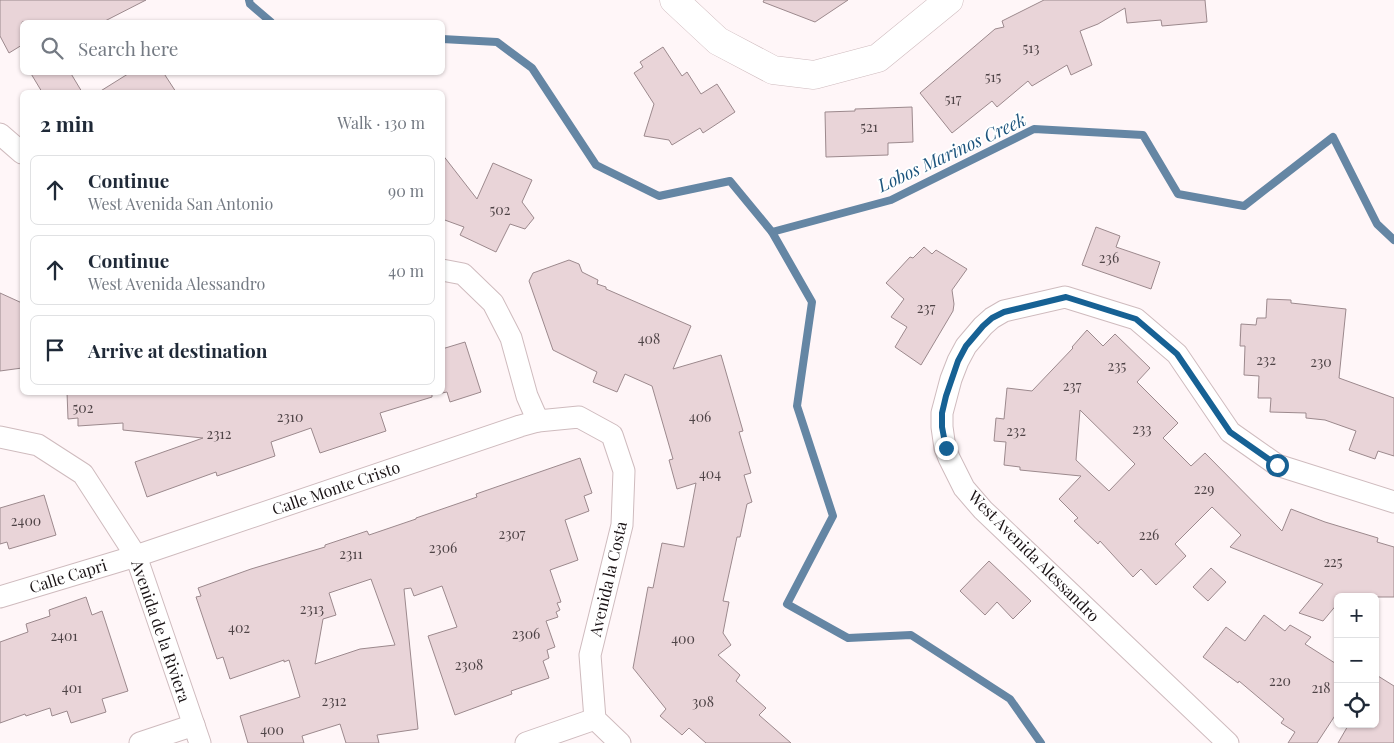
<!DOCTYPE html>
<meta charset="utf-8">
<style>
body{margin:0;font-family:"Playfair Display",serif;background:#f2f2f3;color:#1f2937}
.controls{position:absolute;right:15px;bottom:15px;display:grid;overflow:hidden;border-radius:8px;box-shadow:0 1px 4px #0004}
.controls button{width:45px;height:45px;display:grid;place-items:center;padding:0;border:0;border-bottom:1px solid #e0e1e3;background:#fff;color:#1f2937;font:25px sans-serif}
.stop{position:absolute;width:15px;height:15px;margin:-11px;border:4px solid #166194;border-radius:50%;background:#fff}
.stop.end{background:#166194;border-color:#fff;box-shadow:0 1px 5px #0008}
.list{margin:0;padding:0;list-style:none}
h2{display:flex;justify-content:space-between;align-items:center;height:65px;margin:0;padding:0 20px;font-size:21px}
h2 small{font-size:16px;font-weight:400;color:#747a83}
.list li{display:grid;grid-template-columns:32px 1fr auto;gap:15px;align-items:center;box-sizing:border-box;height:70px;margin:0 10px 10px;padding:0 10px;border:1px solid #e0e1e3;border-radius:8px}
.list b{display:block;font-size:19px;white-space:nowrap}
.list p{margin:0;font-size:16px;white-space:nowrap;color:#747a83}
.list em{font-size:16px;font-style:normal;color:#747a83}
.icon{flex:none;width:28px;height:28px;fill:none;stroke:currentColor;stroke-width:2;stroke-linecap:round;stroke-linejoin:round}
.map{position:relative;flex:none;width:1394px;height:743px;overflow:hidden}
.search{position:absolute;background:#fff;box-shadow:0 1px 4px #0004;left:20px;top:20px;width:425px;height:55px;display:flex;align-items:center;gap:12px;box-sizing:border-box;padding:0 18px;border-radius:8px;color:#747a83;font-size:19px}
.panel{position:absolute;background:#fff;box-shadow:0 1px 4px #0004;left:20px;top:90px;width:425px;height:305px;border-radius:8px}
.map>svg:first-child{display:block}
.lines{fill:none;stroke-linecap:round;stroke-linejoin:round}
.stream{stroke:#6586a4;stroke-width:8}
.building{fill:#e9d4d8;stroke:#9c898d;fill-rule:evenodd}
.minor-casing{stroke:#cfbbbe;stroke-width:23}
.tertiary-casing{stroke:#cfbbbe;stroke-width:29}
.minor{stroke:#fff;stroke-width:21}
.tertiary{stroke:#fff;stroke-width:28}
.route{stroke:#166194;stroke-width:6}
.labels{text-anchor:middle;stroke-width:4;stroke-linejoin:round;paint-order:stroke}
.number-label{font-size:14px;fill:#4e4346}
.street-label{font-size:16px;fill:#1a1315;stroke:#fff}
.water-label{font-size:18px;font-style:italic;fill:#1e557e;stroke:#fff}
</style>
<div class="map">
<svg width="1394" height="743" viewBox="0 0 1394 743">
<rect width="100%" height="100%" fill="#fff6f8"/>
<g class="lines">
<g class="stream">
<path d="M249,0L250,4L271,22"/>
<path d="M442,39L497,42L532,68L596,165L659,196L730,181L772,232L891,200L1034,129L1143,135L1178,194L1244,206L1333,137L1377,224L1394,240"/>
<path d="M772,232L812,302L797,406L833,516L787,604L848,638L911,635L1010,699L1041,743"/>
</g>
</g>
<g class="building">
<path d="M0,0H146L103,22H22V45L9,53L0,36Z"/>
<path d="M764,0H848L815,22L763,2Z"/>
<path d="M1044,0H1205L1207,22L1162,26L1161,20L1127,23L1125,8L1098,24L1080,31L1092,65L1071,75L1067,65L1032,86L1028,81L997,107L992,101L952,133L920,93L995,29L1004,27L1002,21Z"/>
<path d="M663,47L682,76L687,72L701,94L717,84L735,112L703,133L700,128L672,145L669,140L644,136L654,104L634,73L643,67L640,62Z"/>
<path d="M30,72H70L82,92H42Z"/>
<path d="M131,72H163L176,92H99Z"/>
<path d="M912,107L913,142L888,143V155L826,157L825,112L855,111V109Z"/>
<path d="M442,154L477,199L493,163L532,180L522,202L534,218L525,229L510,224L496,252L460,235L464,227L442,219Z"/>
<path d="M1096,227L1120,236L1116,247L1160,262L1151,289L1082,265Z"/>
<path d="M924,247L932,254L936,250L967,269L952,290L954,304L953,311L921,365L895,347L907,327L891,317L904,299L886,283L910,257L913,258Z"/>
<path d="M569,260L579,264L582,272L598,280L597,284L606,287V289L691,326L673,369L721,355L743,431L739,432L751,473L744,475L752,502L747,504L740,537H737L723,601L729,602L723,633L731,645L718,655L740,675L736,681L766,708L759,715L791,743H706L689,728L682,735L660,716L666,709L633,668L648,587L653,588L662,543L684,547L696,483L677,489L669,460L673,459L652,386L625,374L617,392L593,382L597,372L553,350L529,281L533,273Z"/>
<path d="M0,293L22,303V368L0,371Z"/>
<path d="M1267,299L1291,300V303L1346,309L1339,378L1394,398V456L1378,451L1375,459L1349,450L1356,431L1325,420L1306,418V413L1270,412L1271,398H1258L1259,376L1244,375L1245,346H1240L1241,324L1256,325L1257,318H1266Z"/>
<path d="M1087,330L1103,346L1115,334L1150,368L1137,382L1178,423L1163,438L1191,466L1205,453L1282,531L1291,509L1325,522L1378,538L1377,542L1394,547V597H1338V603L1323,621L1299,613L1323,584L1230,547L1241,535L1212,507L1175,544L1186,556L1156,585L1141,569L1133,577L1100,541L1098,544L1074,521L1078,518L1059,499L1081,476L1020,470V467L1004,465L1006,442L994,441L996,418L1004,419L1007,388L1032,391L1073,348L1072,347ZM1080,410L1135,464L1109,491L1076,460Z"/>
<path d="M465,342L481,392L450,402L447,392L442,393V349Z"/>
<path d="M67,392H432V397L380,413L386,431L320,453L311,428L271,442L275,456L217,476L216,472L147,497L135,462L203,438L123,430V423L78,426V418L68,419Z"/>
<path d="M580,458L592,493L584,496L589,511L565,520L578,560L550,570L561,602L557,603L560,610L556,612L558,617L546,621L555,647L547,650L549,658L543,661L549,678L511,691L512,694L455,715L428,636L457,627L442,586L414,596L411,588L404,589L418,729L377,735L379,743H346L340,724L302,736L304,743H248L240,716L300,697L289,660L284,662V660L230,679L223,657L217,659L196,597L201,596L198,588L251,569L325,547V545L367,531L369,535L416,519V518L477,497L476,494ZM371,579L395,645L360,649L315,664L323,619L336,615L329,593Z"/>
<path d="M44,495L56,535L9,549L7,542L0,544V508Z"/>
<path d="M989,561L1031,601L1013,619L997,602L985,615L960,591Z"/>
<path d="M1211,568L1226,582L1208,601L1193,587Z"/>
<path d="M86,597L92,615L102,611L128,691L102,699L106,712L71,723L67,711L52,716L50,708L26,716L25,714L0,723V642L28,632L26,624L50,616L49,610Z"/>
<path d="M1264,615L1285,631L1290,625L1311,637L1305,644L1338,665V711L1317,743H1288L1295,732L1281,723L1284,719L1239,681L1238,683L1203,657L1226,627L1245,641Z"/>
<path d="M1378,676L1394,686V743H1338L1349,724H1375V680Z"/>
</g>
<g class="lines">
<defs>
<g id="minor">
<path d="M0,134L22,153"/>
<path d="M442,270L463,274L493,303L511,338L527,396L538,421L579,417L612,435L624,471L622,525L590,655L595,719L620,743"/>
<path d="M0,437L38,445L83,474L136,556L200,743"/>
<path d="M0,597L136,556L520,426L538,421"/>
<path d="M140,743L194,725"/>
<path d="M526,743L595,719"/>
<path d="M1228,743L983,510L964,488L949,458L945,448L942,427V413L951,379L958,361L966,346L983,326L992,318L1004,311L1065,297L1136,319L1177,354L1230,432L1277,465L1394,502"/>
</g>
<path id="tertiary" d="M674,0L718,41L773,70L814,75L878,58L949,0"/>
</defs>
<use href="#minor" class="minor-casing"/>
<use href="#tertiary" class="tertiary-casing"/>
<use href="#minor" class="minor"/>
<use href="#tertiary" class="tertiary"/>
</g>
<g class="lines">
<path class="route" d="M946,448L942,427V413L946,396L958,361L966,346L983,326L992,318L1004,312L1066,297L1136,319L1177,354L1230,432L1277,465"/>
</g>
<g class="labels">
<g class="number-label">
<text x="1031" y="53">513</text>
<text x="993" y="82">515</text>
<text x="953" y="104">517</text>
<text x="869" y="132">521</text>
<text x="500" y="215">502</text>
<text x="1109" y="263">236</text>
<text x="926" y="313">237</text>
<text x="649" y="344">408</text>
<text x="1266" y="365">232</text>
<text x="1321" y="367">230</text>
<text x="1117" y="371">235</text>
<text x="1072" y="391">237</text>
<text x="83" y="413">502</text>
<text x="290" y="422">2310</text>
<text x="700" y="422">406</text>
<text x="1142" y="434">233</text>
<text x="1016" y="436">232</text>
<text x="219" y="439">2312</text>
<text x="710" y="479">404</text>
<text x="1204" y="494">229</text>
<text x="26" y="526">2400</text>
<text x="512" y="539">2307</text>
<text x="1149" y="540">226</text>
<text x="443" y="553">2306</text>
<text x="351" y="559">2311</text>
<text x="1333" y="567">225</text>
<text x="312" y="614">2313</text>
<text x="239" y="633">402</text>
<text x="526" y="639">2306</text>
<text x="64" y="641">2401</text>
<text x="683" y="644">400</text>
<text x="469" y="670">2308</text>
<text x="1280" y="686">220</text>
<text x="72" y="693">401</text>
<text x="1321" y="693">218</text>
<text x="334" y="706">2312</text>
<text x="703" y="707">308</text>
<text x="272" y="735">400</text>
</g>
<g class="street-label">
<text transform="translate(336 488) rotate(-19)" y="6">Calle Monte Cristo</text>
<text transform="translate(1034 556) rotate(45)" y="6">West Avenida Alessandro</text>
<text transform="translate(68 576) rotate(-17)" y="6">Calle Capri</text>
<text transform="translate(608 579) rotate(-77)" y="6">Avenida la Costa</text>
<text transform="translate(161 631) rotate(71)" y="6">Avenida de la Riviera</text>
</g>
<g class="water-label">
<text transform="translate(952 153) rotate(-25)" y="6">Lobos Marinos Creek</text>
</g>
</g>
</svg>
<div class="controls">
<button>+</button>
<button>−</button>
<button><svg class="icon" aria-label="locate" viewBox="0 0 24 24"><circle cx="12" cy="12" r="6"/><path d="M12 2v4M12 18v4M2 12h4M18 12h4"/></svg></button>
</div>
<div class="stop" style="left:1277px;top:465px"></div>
<div class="stop end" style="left:946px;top:448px"></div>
<div class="search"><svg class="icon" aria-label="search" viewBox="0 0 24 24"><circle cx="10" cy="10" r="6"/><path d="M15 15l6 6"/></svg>Search here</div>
<section class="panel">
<h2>2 min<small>Walk · 130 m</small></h2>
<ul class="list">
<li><svg class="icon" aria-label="ahead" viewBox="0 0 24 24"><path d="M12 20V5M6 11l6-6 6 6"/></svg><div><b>Continue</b><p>West Avenida San Antonio</p></div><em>90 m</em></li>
<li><svg class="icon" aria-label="ahead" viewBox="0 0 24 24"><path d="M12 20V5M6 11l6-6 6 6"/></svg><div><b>Continue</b><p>West Avenida Alessandro</p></div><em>40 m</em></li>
<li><svg class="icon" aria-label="arrive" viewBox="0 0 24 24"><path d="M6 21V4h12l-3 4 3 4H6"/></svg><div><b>Arrive at destination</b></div></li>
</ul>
</section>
</div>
